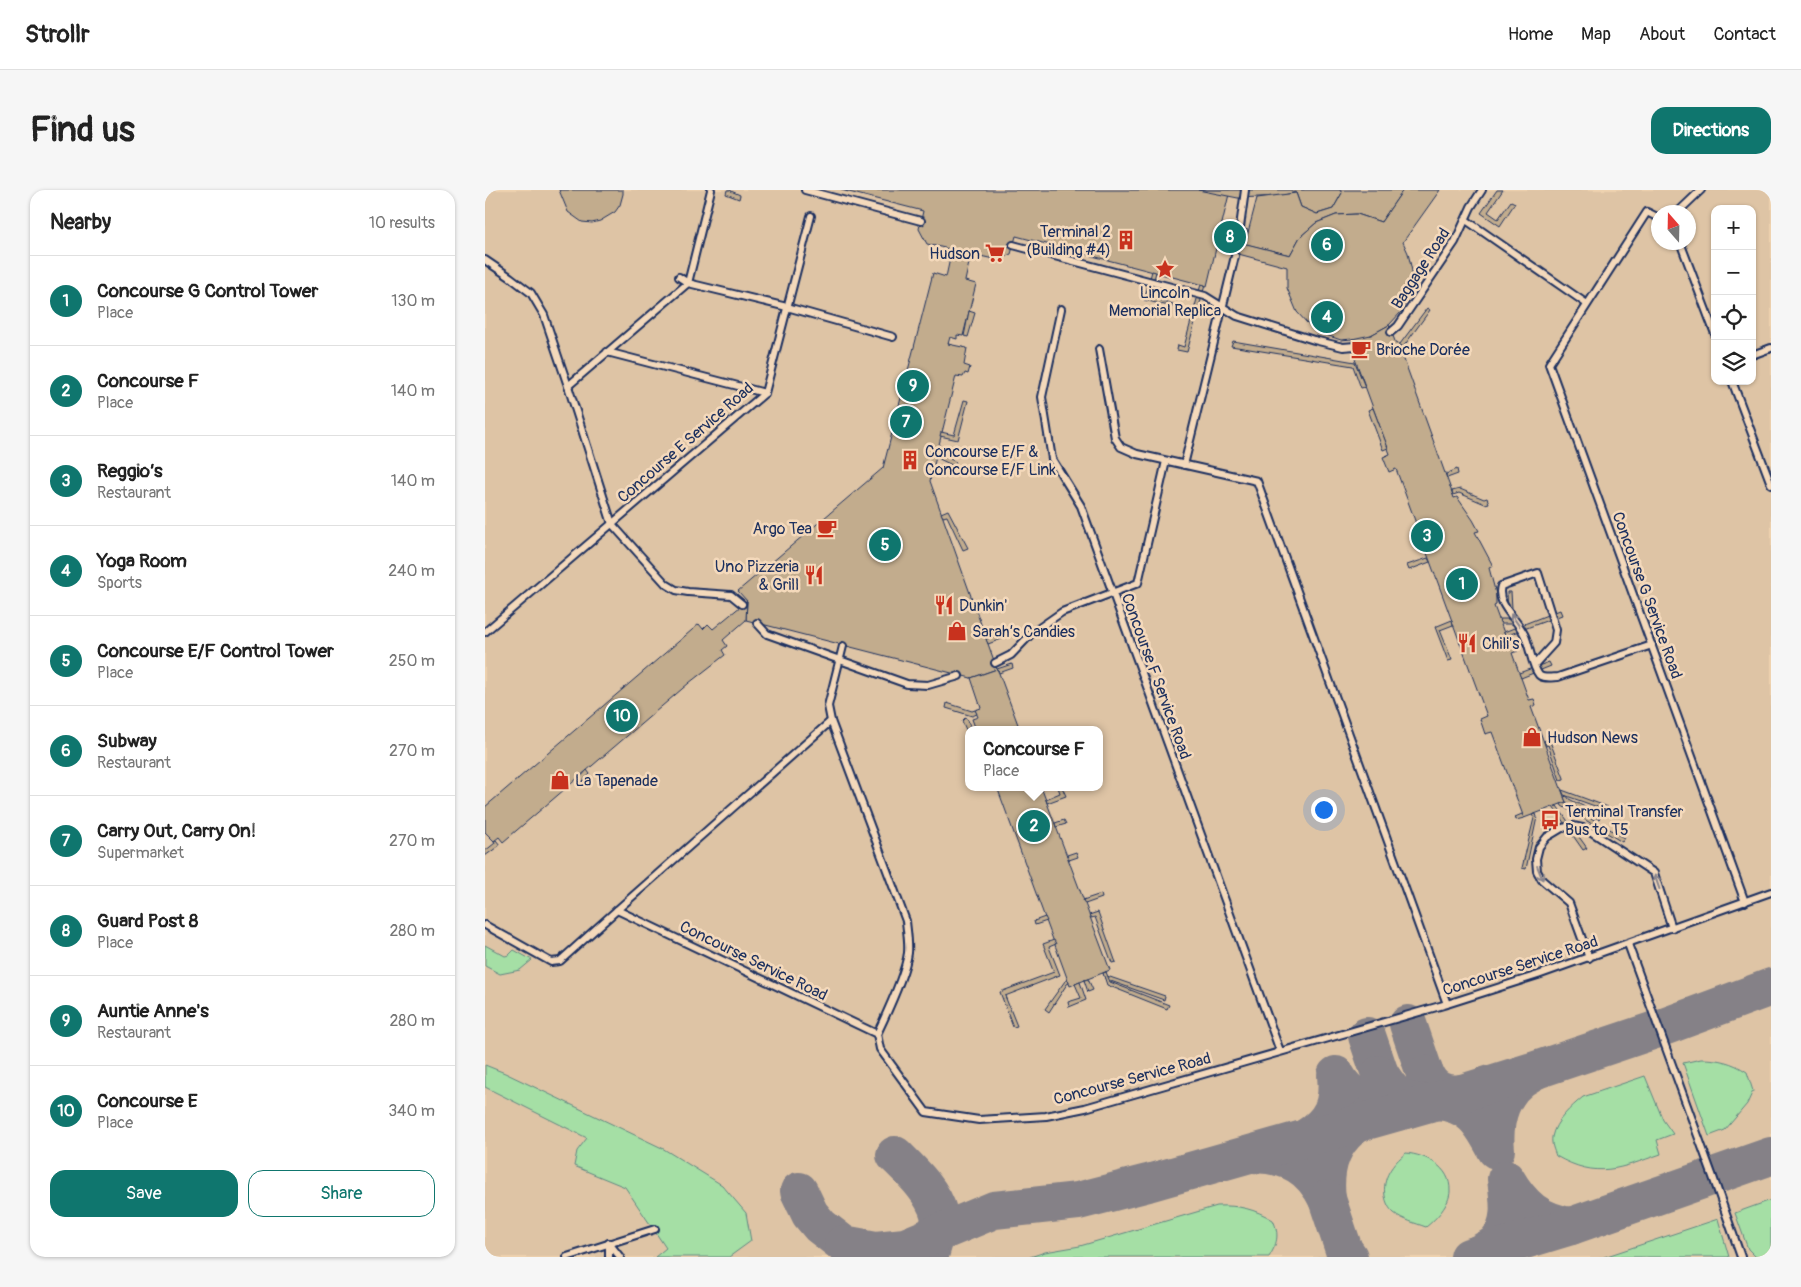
<!DOCTYPE html>
<meta charset="utf-8">
<style>
body{margin:0;font-family:Pangolin,sans-serif;background:#f6f6f6;color:#222}
.controls{position:absolute;right:15px;top:15px;display:grid;overflow:hidden;border-radius:10px;box-shadow:0 1px 4px #0004}
.controls button{width:45px;height:45px;display:grid;place-items:center;padding:0;border:0;border-bottom:1px solid #e0e0e0;background:#fff;color:#222;font:25px sans-serif}
.compass{position:absolute;left:1166px;top:15px;width:45px;height:45px;border-radius:50%;background:#fff;box-shadow:0 1px 4px #0004;rotate:340deg}
.you{position:absolute;left:838px;top:619px;width:18px;height:18px;margin:-12px;border:4px solid #fff;border-radius:50%;background:#1a73e8;box-shadow:0 0 0 8px #1a73e833}
.badge{display:grid;place-items:center;width:32px;height:32px;border-radius:50%;background:#0f766e;color:#fff;font-size:16px;font-weight:700}
.pin{position:absolute;translate:-50% -50%;border:2px solid #fff;box-shadow:0 1px 5px #0006}
.popup{position:absolute;left:480px;top:536px;width:138px;height:65px;box-sizing:border-box;display:grid;place-content:center;border-radius:10px;background:#fff;filter:drop-shadow(0 1px 4px #0005);font-size:16px;white-space:nowrap;color:#767676}
.popup b{font-size:19px;color:#222}
.popup::after{content:'';position:absolute;left:50%;top:100%;margin-left:-10px;border:10px solid transparent;border-top-color:#fff}
.list{margin:0;padding:0;list-style:none}
h2{display:flex;justify-content:space-between;align-items:center;height:65px;margin:0;padding:0 20px;font-size:21px}
h2 small{font-size:16px;font-weight:400;color:#767676}
.list li{display:grid;grid-template-columns:32px 1fr auto;gap:15px;align-items:center;box-sizing:border-box;height:90px;padding:0 20px;border-top:1px solid #e0e0e0}
.list b{display:block;font-size:19px;white-space:nowrap}
.list p{margin:0;font-size:16px;white-space:nowrap;color:#767676}
.list em{font-size:16px;font-style:normal;color:#767676}
.actions{display:flex;gap:10px;padding:15px 20px}
.actions a{flex:1;padding:11px 0;border:1px solid #0f766e;border-radius:15px;text-align:center;font-size:18px;color:#0f766e}
.actions .main{background:#0f766e;color:#fff}
.icon{flex:none;width:28px;height:28px;fill:none;stroke:currentColor;stroke-width:2;stroke-linecap:round;stroke-linejoin:round}
.map{position:relative;flex:none;width:1286px;height:1067px;overflow:hidden;border-radius:15px}
header{display:flex;align-items:center;gap:30px;box-sizing:border-box;height:70px;padding:0 25px;background:#fff;border-bottom:1px solid #e0e0e0}
header strong{font-size:24px}
nav{display:flex;gap:28px;margin-inline-start:auto;font-size:18px}
.intro{display:flex;align-items:center;justify-content:space-between;box-sizing:border-box;height:120px;padding:0 30px}
h1{margin:0;font-size:35px}
.button{padding:12px 22px;border-radius:15px;background:#0f766e;color:#fff;font-size:18px;font-weight:700}
main{display:flex;gap:30px;padding:0 30px}
aside{flex:1;background:#fff;border-radius:15px;box-shadow:0 1px 4px #0004}
.map>svg:first-child{display:block}
.built{fill:#dec4a5;fill-rule:evenodd}
.green{fill:#a5dfa5;stroke:#608782}
.lines{fill:none;stroke-linecap:round;stroke-linejoin:round}
.taxiway{stroke:#858187;stroke-width:38}
.building{fill:#c2ac8d;stroke:#1b2f5e}
.service-casing{stroke:#1b2f5e;stroke-width:10}
.service{stroke:#f4d9bb;stroke-width:6}
.oneway{stroke:#88848c}
.labels{text-anchor:middle;stroke-width:5;stroke-linejoin:round;paint-order:stroke}
.poi-label{font-size:16px;fill:#1b2f5e;stroke:#f4d9bb;text-anchor:start}
.street-label{font-size:16px;fill:#1b2f5e;stroke:#f4d9bb}
</style>
<header>
<strong>Strollr</strong>
<nav><a>Home</a><a>Map</a><a>About</a><a>Contact</a></nav>
</header>
<div class="intro"><h1>Find us</h1><a class="button">Directions</a></div>
<main>
<aside>
<h2>Nearby<small>10 results</small></h2>
<ul class="list">
<li><span class="badge">1</span><div><b>Concourse G Control Tower</b><p>Place</p></div><em>130 m</em></li>
<li><span class="badge">2</span><div><b>Concourse F</b><p>Place</p></div><em>140 m</em></li>
<li><span class="badge">3</span><div><b>Reggio’s</b><p>Restaurant</p></div><em>140 m</em></li>
<li><span class="badge">4</span><div><b>Yoga Room</b><p>Sports</p></div><em>240 m</em></li>
<li><span class="badge">5</span><div><b>Concourse E/F Control Tower</b><p>Place</p></div><em>250 m</em></li>
<li><span class="badge">6</span><div><b>Subway</b><p>Restaurant</p></div><em>270 m</em></li>
<li><span class="badge">7</span><div><b>Carry Out, Carry On!</b><p>Supermarket</p></div><em>270 m</em></li>
<li><span class="badge">8</span><div><b>Guard Post 8</b><p>Place</p></div><em>280 m</em></li>
<li><span class="badge">9</span><div><b>Auntie Anne's</b><p>Restaurant</p></div><em>280 m</em></li>
<li><span class="badge">10</span><div><b>Concourse E</b><p>Place</p></div><em>340 m</em></li>
</ul>
<div class="actions"><a class="main">Save</a><a>Share</a></div>
</aside>
<div class="map">
<svg width="1286" height="1067" viewBox="0 0 1286 1067">
<rect width="100%" height="100%" fill="#efd3b0"/>
<filter id="ink" filterUnits="userSpaceOnUse"><feTurbulence type="fractalNoise" baseFrequency=".02" numOctaves="2"/><feDisplacementMap in="SourceGraphic" scale="10" xChannelSelector="R" yChannelSelector="G"/><feConvolveMatrix kernelMatrix="1 2 1 2 8 2 1 2 1" color-interpolation-filters="sRGB"/></filter>
<g filter="url(#ink)">
<path class="built" d="M0,0H1286V1067H0ZM1230,19H1267V191H1230ZM1174,22H1204V52H1174ZM484,540H614V597H484Z"/>
<g class="green">
<path d="M0,755L20,766L24,765L29,760L47,770L35,780L15,784L0,776Z"/>
<path d="M1216,869C1233,869 1247,872 1262,882L1268,901L1262,914L1240,940L1224,946L1198,873Z"/>
<path d="M0,875L20,883L177,958L237,995L261,1023L266,1051L244,1067H170L181,1058L140,997L89,976L92,961L102,948L0,897Z"/>
<path d="M1160,886L1178,930L1188,944L1172,950L1176,964C1135,978 1113,990 1071,966C1069,960 1066,954 1067,947C1070,931 1086,917 1098,907Z"/>
<path d="M921,963C941,965 966,977 965,1001C965,1014 951,1029 941,1037C930,1033 918,1030 909,1023C904,1019 901,1012 900,1006C897,988 907,974 921,963Z"/>
<path d="M1286,1010V1067H1271L1263,1059L1250,1023Z"/>
<path d="M732,1016C753,1015 770,1019 788,1030C795,1045 792,1054 784,1067H545L560,1062L595,1056Z"/>
<path d="M1233,1029L1244,1067H1119Z"/>
</g>
<g class="lines">
<g class="taxiway">
<path d="M923,834L940,884"/>
<path d="M882,846L895,884"/>
<path d="M952,911C985,913 997,933 1011,960C1008,928 1017,897 1048,882"/>
<path d="M822,947C847,931 854,914 851,885C871,923 944,943 940,884C947,900 960,905 976,903"/>
<path d="M768,964C804,965 826,976 842,1009C839,984 844,957 865,939C877,930 893,924 896,907C897,900 895,891 895,884C910,907 914,912 943,913"/>
<path d="M410,965C426,981 448,1001 454,1024C456,1033 447,1056 445,1066"/>
<path d="M314,1001L325,1024L335,1036L375,1067"/>
<path d="M842,1009L859,1060L864,1067"/>
<path d="M358,1054L391,1060L420,1057L509,1020L593,1011L663,993L952,911L1051,880L1173,839L1286,797"/>
<path d="M991,1065C998,1061 1006,1058 1011,1053C1028,1035 1024,1011 1021,989C1037,1017 1054,1031 1086,1036"/>
<path d="M984,1067L1086,1036L1286,966"/>
</g>
</g>
<g class="building">
<path d="M74,0H138V4L135,15L130,22L115,31L107,33L97,32L83,22Z"/>
<path d="M242,0H246V1L255,5L254,9L241,4Z"/>
<path d="M356,0H745L722,96L531,46L526,64L513,70L442,54L434,39L438,21Z"/>
<path d="M713,0H819L795,6L753,8Z"/>
<path d="M810,0H855L857,3L848,19L832,24L816,17Z"/>
<path d="M855,0H918L896,32L872,24L851,25L831,33L815,47L805,65L760,54L772,8L811,3L816,17L832,24L848,19L857,3Z"/>
<path d="M918,0H955L918,52L923,63L927,81V92L925,101L917,121L904,135L886,145L878,148L856,150L841,145L823,134L812,122L802,98V77L731,58L734,47L805,65L815,47L831,33L851,25L872,24L896,32Z"/>
<path d="M1012,0H1018L1003,22L1013,29L1026,11L1030,13L1015,36L996,23Z"/>
<path d="M737,34L763,40L762,48L736,41Z"/>
<path d="M467,59L486,64L480,91L491,94L478,146L472,145V149L465,147L463,154L482,158L479,175L485,177L483,184L480,183L478,187L471,186L445,291L512,479L486,488L261,430L262,411L253,401L398,278L448,83L461,87Z"/>
<path d="M667,81L671,82L664,107L688,114V117L659,110Z"/>
<path d="M716,94L720,95L702,162L692,160L693,155L699,157Z"/>
<path d="M942,118L945,120L919,156L922,167L918,168L915,154Z"/>
<path d="M484,121L490,123L483,147L479,146Z"/>
<path d="M904,135L911,154L913,153L969,308L972,307L988,330L994,341L990,342L1008,376L1004,378L1011,404V415L1009,416L1022,451L1029,449L1033,461L1027,463L1044,510L1049,509L1051,515L1046,517L1081,612L1039,628L1007,542L1000,544L995,529L1002,526L911,279L904,282L898,267L905,264L870,169L872,168L867,149L886,145Z"/>
<path d="M748,151L870,172L880,197L876,198L868,176L746,156Z"/>
<path d="M479,210L483,211L473,250L455,246L456,242L469,245Z"/>
<path d="M888,218L903,258L898,260L883,220Z"/>
<path d="M451,262L471,272L469,276L450,267Z"/>
<path d="M972,279L973,284L962,288L961,284Z"/>
<path d="M975,299L999,309L1002,308L1004,313L1000,314L974,303L968,305L967,301Z"/>
<path d="M463,320L483,358L478,360L462,326L458,327L456,323Z"/>
<path d="M393,346L410,351L407,364L389,359Z"/>
<path d="M943,368L945,372L924,380L922,375Z"/>
<path d="M982,380L990,399L971,406L964,387Z"/>
<path d="M1022,402H1026L1028,434H1016L1014,429H1023Z"/>
<path d="M262,411L261,430L238,450L242,456L237,460L240,465L204,493L18,652L14,647L9,651L0,642V617L214,434L218,439L223,434L228,439Z"/>
<path d="M1075,420L1077,425L1020,446L1019,442Z"/>
<path d="M967,430L968,435L955,440L967,470L963,471L950,437Z"/>
<path d="M520,441L522,447L503,454L501,449Z"/>
<path d="M1064,472L1066,476L1036,488L1034,483Z"/>
<path d="M527,474L528,478L514,483L512,479Z"/>
<path d="M512,479L514,483L535,540H491L487,529L493,527L490,520L496,518L486,488Z"/>
<path d="M462,513L487,521L490,520L492,524L487,526L461,518Z"/>
<path d="M480,528L483,530L486,540H484V546L477,531Z"/>
<path d="M1064,549L1079,588V589L1075,590L1063,555L1061,556L1059,551Z"/>
<path d="M102,580L105,584L97,592L94,589Z"/>
<path d="M512,597H556L625,780L585,796Z"/>
<path d="M573,597H577L581,606L562,613L561,609L575,603Z"/>
<path d="M1077,600L1123,617L1122,619L1121,620L1079,605Z"/>
<path d="M1082,606L1084,609L1116,625L1114,629L1081,612L1079,607Z"/>
<path d="M1081,612L1082,614L1140,648L1137,652L1077,616L1076,614Z"/>
<path d="M1072,616L1102,658L1098,660L1068,617Z"/>
<path d="M1037,624L1039,628L1031,630L1030,627Z"/>
<path d="M1051,624L1052,627L1041,679L1037,678L1049,628L1047,625Z"/>
<path d="M579,630L581,634L571,637L570,633Z"/>
<path d="M11,650L15,655L0,666V661L10,653L9,651Z"/>
<path d="M591,662L593,667L584,670L582,665Z"/>
<path d="M616,704L617,708L600,714L598,710Z"/>
<path d="M613,722L630,770L631,772L627,773L610,727L606,728L604,725Z"/>
<path d="M560,727L562,731L550,735L549,731Z"/>
<path d="M569,750L571,754L564,757L575,785L520,806L532,836L528,837L515,802L569,782L558,754Z"/>
<path d="M621,782L622,786L680,806L679,810L620,789L618,783Z"/>
<path d="M621,782L625,792L684,815L682,819L622,795L618,783Z"/>
<path d="M603,789L608,800L603,802L599,790Z"/>
<path d="M583,790L584,793L582,794L564,822L560,819L580,791Z"/>
<path d="M595,792L601,810L584,817L583,812L596,808L590,794Z"/>
</g>
<g class="lines">
<defs>
<g id="service">
<path d="M320,0L436,31"/>
<path d="M1193,22L1216,0"/>
<path d="M1174,28L1162,22L1064,174L1260,712"/>
<path d="M981,30L1102,114"/>
<path d="M753,52L760,0"/>
<path d="M1195,52L1230,144"/>
<path d="M528,55L720,106L752,126L829,150L858,157L870,156"/>
<path d="M0,70L25,87L46,103L59,125L83,196L127,334L181,394L191,400L203,402L246,405L257,414"/>
<path d="M194,87L203,93L302,117L408,147"/>
<path d="M576,119L557,207L567,269L596,316L795,861"/>
<path d="M906,142L913,136L970,52L986,17L997,0"/>
<path d="M614,159L630,248L636,257L652,264L772,291L962,814"/>
<path d="M122,162L280,203"/>
<path d="M1267,165L1286,158"/>
<path d="M1247,191L1286,294"/>
<path d="M83,196L203,93L226,0"/>
<path d="M699,275L750,66"/>
<path d="M272,433L282,444L422,494L443,495L474,486"/>
<path d="M0,442L280,203L326,26"/>
<path d="M358,456L343,516L346,531L421,731C422,742 424,752 423,763C420,785 402,823 392,844"/>
<path d="M510,473L526,465L547,443L577,422L653,393L681,271"/>
<path d="M1050,474L1069,453L1071,440L1053,383L1016,396C1010,413 1032,429 1039,444C1045,455 1046,475 1054,485C1058,489 1068,487 1073,487L1167,455"/>
<path d="M132,720L346,531"/>
<path d="M0,735L66,772L75,771L132,720L392,844"/>
<path d="M1143,754L1228,987L1256,1067"/>
<path d="M1104,768L1084,713L1057,690L1052,681L1051,669L1054,657L1062,647L1077,638L1088,636L1102,639L1169,683L1187,738"/>
<path d="M392,844L395,859L441,922L494,930L561,926L600,918L962,814L1053,785L1286,702"/>
<path d="M124,1053L135,1067"/>
<path d="M82,1067L170,1039"/>
<path d="M124,1067V1053"/>
</g>
</defs>
<use href="#service" class="service-casing"/>
<use href="#service" class="service"/>
</g>
<defs><path id="oneway-shaft" d="M-6 0H5M1.5-3L5.5 0L1.5 3" fill="none" stroke-width="1.6" stroke-linecap="round" stroke-linejoin="round" transform="scale(1.25)"/></defs>
<g class="oneway">
<use href="#oneway-shaft" transform="translate(1030 430) rotate(-125)"/>
<use href="#oneway-shaft" transform="translate(1055 683) rotate(68)"/>
<use href="#oneway-shaft" transform="translate(1172 692) rotate(-109)"/>
</g>
</g>
<defs>
<symbol id="building-bare" viewBox="-9 -9 18 18"><path d="M-4-6H4V6H1V3H-1V6H-4ZM-2.5-4.3h1.7v1.8h-1.7ZM.8-4.3h1.7v1.8H.8ZM-2.5-1h1.7V.8h-1.7ZM.8-1h1.7V.8H.8Z" fill="#c8321e" stroke="#f4d9bb" stroke-width="2.5" paint-order="stroke"/></symbol>
<symbol id="supermarket-bare" viewBox="-9 -9 18 18"><path d="M-6-5.5h2.5l.6 2H6L4.5 2H-2.5L-4.4-4H-6ZM-1.5 3.2a1.3 1.3 0 1 0 .1 0ZM3 3.2a1.3 1.3 0 1 0 .1 0Z" fill="#c8321e" stroke="#f4d9bb" stroke-width="2.5" paint-order="stroke"/></symbol>
<symbol id="sight-bare" viewBox="-9 -9 18 18"><path d="M0-6L1.8-2.2L6-1.7L2.9 1.2L3.7 5.4L0 3.3L-3.7 5.4L-2.9 1.2L-6-1.7L-1.8-2.2Z" fill="#c8321e" stroke="#f4d9bb" stroke-width="2.5" paint-order="stroke"/></symbol>
<symbol id="cafe-bare" viewBox="-9 -9 18 18"><path d="M-5.5-4.5H6V0H3Q3 3.5 0 3.5H-2.5Q-5.5 3.5-5.5 0ZM3-3.2v2h1.7v-2ZM-6 4.5H4V6H-6Z" fill="#c8321e" stroke="#f4d9bb" stroke-width="2.5" paint-order="stroke"/></symbol>
<symbol id="restaurant-bare" viewBox="-9 -9 18 18"><path d="M-5-6h1v4h1v-4h1v4h1v-4h1v5L-1.5 .5V6h-2V.5L-5-1ZM5-6V6H3V1.5H1.5Q1.5-4 5-6Z" fill="#c8321e" stroke="#f4d9bb" stroke-width="2.5" paint-order="stroke"/></symbol>
<symbol id="shop-bare" viewBox="-9 -9 18 18"><path d="M-5-2.5h2.3a2.7 3.5 0 0 1 5.4 0H5L5.5 6h-11ZM-1.5-2.5h3a1.5 2.3 0 0 0-3 0Z" fill="#c8321e" stroke="#f4d9bb" stroke-width="2.5" paint-order="stroke"/></symbol>
<symbol id="bus-bare" viewBox="-9 -9 18 18"><path d="M-5-6H5V4H4V6H2V4H-2V6H-4V4H-5ZM-3.5-4V0h7V-4ZM-3.5 1.2v1.5H-2V1.2ZM2 1.2v1.5H3.5V1.2Z" fill="#c8321e" stroke="#f4d9bb" stroke-width="2.5" paint-order="stroke"/></symbol>
</defs>
<g fill-rule="evenodd">
<use href="#building-bare" x="627" y="36" width="28" height="28"/>
<use href="#supermarket-bare" x="496" y="49" width="28" height="28"/>
<use href="#sight-bare" x="666" y="65" width="28" height="28"/>
<use href="#cafe-bare" x="862" y="145" width="28" height="28"/>
<use href="#building-bare" x="411" y="256" width="28" height="28"/>
<use href="#cafe-bare" x="328" y="324" width="28" height="28"/>
<use href="#restaurant-bare" x="315" y="371" width="28" height="28"/>
<use href="#restaurant-bare" x="445" y="401" width="28" height="28"/>
<use href="#shop-bare" x="458" y="427" width="28" height="28"/>
<use href="#restaurant-bare" x="968" y="439" width="28" height="28"/>
<use href="#shop-bare" x="1033" y="533" width="28" height="28"/>
<use href="#shop-bare" x="61" y="576" width="28" height="28"/>
<use href="#bus-bare" x="1051" y="616" width="28" height="28"/>
</g>
<g class="labels">
<g class="poi-label">
<text x="626" y="47" text-anchor="end">Terminal 2<tspan x="626" dy="18">(Building #4)</tspan></text>
<text x="495" y="69" text-anchor="end">Hudson</text>
<text x="680" y="108" text-anchor="middle">Lincoln<tspan x="680" dy="18">Memorial Replica</tspan></text>
<text x="891" y="165">Brioche Dorée</text>
<text x="440" y="267">Concourse E/F &amp;<tspan x="440" dy="18">Concourse E/F Link</tspan></text>
<text x="327" y="344" text-anchor="end">Argo Tea</text>
<text x="314" y="382" text-anchor="end">Uno Pizzeria<tspan x="314" dy="18">&amp; Grill</tspan></text>
<text x="474" y="421">Dunkin'</text>
<text x="487" y="447">Sarah’s Candies</text>
<text x="997" y="459">Chili's</text>
<text x="1062" y="553">Hudson News</text>
<text x="90" y="596">La Tapenade</text>
<text x="1080" y="627">Terminal Transfer<tspan x="1080" dy="18">Bus to T5</tspan></text>
</g>
<g class="street-label">
<text transform="translate(935 78) rotate(-57)" y="6">Baggage Road</text>
<text transform="translate(200 252) rotate(-41)" y="6">Concourse E Service Road</text>
<text transform="translate(1163 405) rotate(70)" y="6">Concourse G Service Road</text>
<text transform="translate(672 486) rotate(70)" y="6">Concourse F Service Road</text>
<text transform="translate(269 770) rotate(26)" y="6">Concourse Service Road</text>
<text transform="translate(1035 775) rotate(-18)" y="6">Concourse Service Road</text>
<text transform="translate(647 888) rotate(-15)" y="6">Concourse Service Road</text>
</g>
</g>
</svg>
<div class="controls">
<button>+</button>
<button>−</button>
<button><svg class="icon" aria-label="locate" viewBox="0 0 24 24"><circle cx="12" cy="12" r="6"/><path d="M12 2v4M12 18v4M2 12h4M18 12h4"/></svg></button>
<button><svg class="icon" aria-label="layers" viewBox="0 0 24 24"><path d="M12 4l9 5-9 5-9-5zM3 14l9 5 9-5"/></svg></button>
</div>
<svg class="compass" viewBox="-18 -18 36 36"><path d="M0-13l5 13h-10z" fill="#e53935"/><path d="M0 13l5-13h-10z" fill="#767676"/></svg>
<div class="you"></div>
<div class="pin badge" style="left:977px;top:394px">1</div>
<div class="pin badge" style="left:549px;top:636px">2</div>
<div class="popup"><b>Concourse F</b>Place</div>
<div class="pin badge" style="left:942px;top:346px">3</div>
<div class="pin badge" style="left:842px;top:127px">4</div>
<div class="pin badge" style="left:400px;top:355px">5</div>
<div class="pin badge" style="left:842px;top:55px">6</div>
<div class="pin badge" style="left:421px;top:232px">7</div>
<div class="pin badge" style="left:745px;top:47px">8</div>
<div class="pin badge" style="left:428px;top:196px">9</div>
<div class="pin badge" style="left:137px;top:526px">10</div>
</div>
</main>
